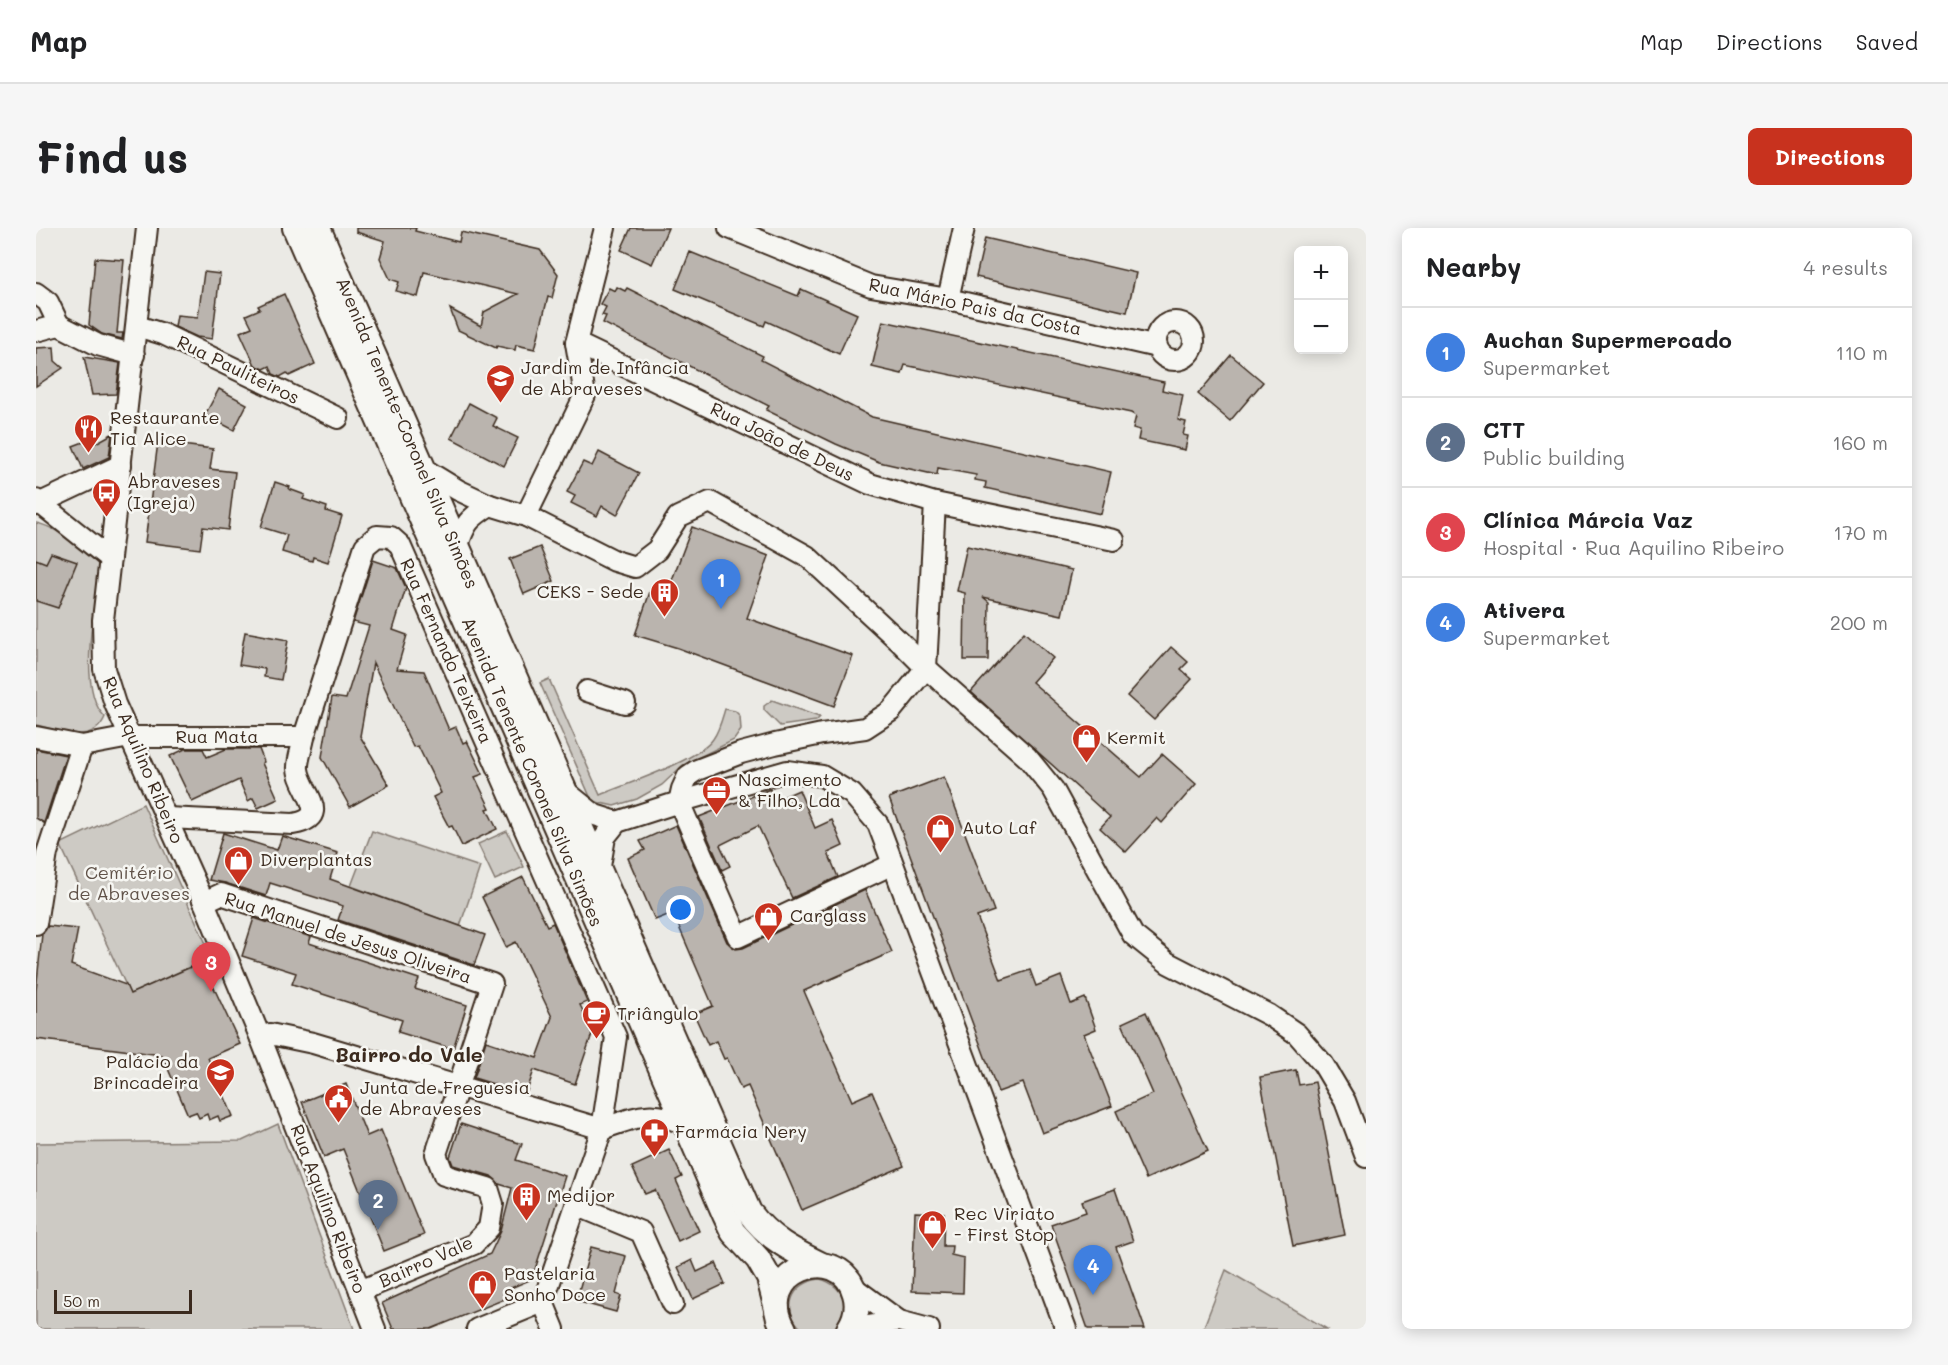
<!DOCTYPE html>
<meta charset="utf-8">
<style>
body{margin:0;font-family:Mali,sans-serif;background:#f6f6f6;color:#202124}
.controls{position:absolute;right:18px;top:18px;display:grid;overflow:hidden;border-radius:9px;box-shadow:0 3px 15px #0003}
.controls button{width:54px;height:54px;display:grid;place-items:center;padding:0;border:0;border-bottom:2px solid #e0e0e0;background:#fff;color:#202124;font:30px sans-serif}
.scale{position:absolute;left:18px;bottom:15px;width:138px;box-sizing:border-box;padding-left:6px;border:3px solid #3b2a1e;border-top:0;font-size:16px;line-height:21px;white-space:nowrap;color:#3b2a1e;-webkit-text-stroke:4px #f6f6f2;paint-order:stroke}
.you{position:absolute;left:645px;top:682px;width:21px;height:21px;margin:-15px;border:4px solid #fff;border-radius:50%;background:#1a73e8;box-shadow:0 0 0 9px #1a73e833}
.badge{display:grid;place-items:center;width:39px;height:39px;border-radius:50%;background:#c8321e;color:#fff;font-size:20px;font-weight:700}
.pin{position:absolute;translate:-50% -50px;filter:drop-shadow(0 2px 3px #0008)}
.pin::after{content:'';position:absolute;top:32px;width:21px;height:18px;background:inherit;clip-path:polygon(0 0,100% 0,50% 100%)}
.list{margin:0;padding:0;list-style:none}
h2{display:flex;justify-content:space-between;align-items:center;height:78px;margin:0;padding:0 24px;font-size:26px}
h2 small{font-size:20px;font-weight:400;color:#757577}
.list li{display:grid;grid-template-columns:39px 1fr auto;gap:18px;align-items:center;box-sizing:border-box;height:90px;padding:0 24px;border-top:2px solid #e0e0e0}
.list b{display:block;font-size:22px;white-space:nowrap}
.list p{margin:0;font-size:20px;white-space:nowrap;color:#757577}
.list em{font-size:20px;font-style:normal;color:#757577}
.map{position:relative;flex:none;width:1330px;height:1101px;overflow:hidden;border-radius:9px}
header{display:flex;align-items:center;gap:36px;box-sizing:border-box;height:84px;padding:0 30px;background:#fff;border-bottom:2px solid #e0e0e0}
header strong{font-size:28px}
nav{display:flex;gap:33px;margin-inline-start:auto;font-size:21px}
.intro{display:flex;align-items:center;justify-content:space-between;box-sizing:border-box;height:144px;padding:0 36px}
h1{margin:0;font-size:42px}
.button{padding:15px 27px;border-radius:9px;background:#c8321e;color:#fff;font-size:21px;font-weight:700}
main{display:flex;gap:36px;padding:0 36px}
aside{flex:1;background:#fff;border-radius:9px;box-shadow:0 3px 15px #0003}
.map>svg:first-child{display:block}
.green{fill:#cdcac4;stroke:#847a71;stroke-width:1.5}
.building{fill:#bab4ae;stroke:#3b2a1e;stroke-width:1.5}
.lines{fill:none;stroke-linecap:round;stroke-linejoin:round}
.minor-casing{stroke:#3b2a1e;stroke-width:24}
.major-casing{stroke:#3b2a1e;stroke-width:28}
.minor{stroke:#f6f6f2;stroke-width:20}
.major{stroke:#f6f6f2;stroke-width:24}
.labels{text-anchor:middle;stroke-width:5;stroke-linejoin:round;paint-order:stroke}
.street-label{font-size:18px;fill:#3b2a1e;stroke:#f6f6f2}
.poi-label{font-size:18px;fill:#3b2a1e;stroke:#f6f6f2;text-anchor:start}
.park-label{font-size:18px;fill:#605248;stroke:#f6f6f2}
.neighbourhood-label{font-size:20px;font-weight:bold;fill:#3b2a1e;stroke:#f6f6f2}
</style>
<header>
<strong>Map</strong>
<nav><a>Map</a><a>Directions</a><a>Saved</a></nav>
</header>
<div class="intro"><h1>Find us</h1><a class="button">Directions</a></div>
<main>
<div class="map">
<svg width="1330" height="1101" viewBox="0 0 1330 1101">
<rect width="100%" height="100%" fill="#ebeae5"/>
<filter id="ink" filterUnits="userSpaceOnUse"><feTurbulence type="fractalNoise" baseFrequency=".0167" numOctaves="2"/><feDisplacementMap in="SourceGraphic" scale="12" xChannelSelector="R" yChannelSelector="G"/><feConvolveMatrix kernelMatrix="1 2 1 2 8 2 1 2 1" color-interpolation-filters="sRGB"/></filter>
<g filter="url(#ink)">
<g class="green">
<path d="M0,295C18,298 53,322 63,337C60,374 40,462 69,489C57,518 24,502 0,497Z"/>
<path d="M513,451L564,567C590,556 663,532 677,511C683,503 686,491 689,481L699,483L704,488L705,502L698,512L647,537L626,557L601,571L578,578L556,573L504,455Z"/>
<path d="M736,472L783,489H784L780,493L744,498L728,482V478Z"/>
<path d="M107,576L176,729L94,766L24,616Z"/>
<path d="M336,603L444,639L424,698L315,658Z"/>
<path d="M471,603L488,639L459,652L442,616Z"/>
<path d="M242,896L318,1101H0V915L206,913Z"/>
<path d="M1190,1042L1291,1101H1167Z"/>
<path d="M784,1051C808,1057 820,1084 797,1101H766C744,1082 756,1054 784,1051Z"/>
</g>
<g class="building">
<path d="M320,0H380L379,3L423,14L425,4L504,22L522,46L516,70L512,69L499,121L480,117L479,122L461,118L460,120L422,102L414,81L445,98L448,84L482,66L388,44L382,69L360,63L363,54L354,51L344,30L349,13L320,4Z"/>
<path d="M595,0H632L616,36L585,22Z"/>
<path d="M949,10L1100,45L1091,84L940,49Z"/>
<path d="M654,24L762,68L765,61L821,86L803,126L730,93L728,98L639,61Z"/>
<path d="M59,30L88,32L81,105H87L86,111L66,106L53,97Z"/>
<path d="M168,44L184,46L176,111L161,109L139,99L141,87L162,89Z"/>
<path d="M581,59L589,63L591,60L727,128L725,132L836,189L1075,244L1065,286L949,260L950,254L939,252L940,247L902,240L901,247L843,234L800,216L730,182L733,178L567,95L570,88L566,87L570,79L564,76L573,60L579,63Z"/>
<path d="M248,66L279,136L253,148L251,145L244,149L237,146L234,138L228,141L219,137L204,104L216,99L210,87L224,81L222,78Z"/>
<path d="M847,93L1128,154L1126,162L1147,167L1142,192L1150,194L1147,207L1152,208L1149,222L1102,212L1104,202L1097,200L1100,188L1095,185L869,137L866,146L836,139Z"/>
<path d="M18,119L19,133L27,140L0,158V120Z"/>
<path d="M1195,127L1227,154L1194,193L1162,166Z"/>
<path d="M48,129L84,135L80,166L56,167Z"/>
<path d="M183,161L211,176L198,202L169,187Z"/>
<path d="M433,175L461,190L457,198L482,210L468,238L415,210Z"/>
<path d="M76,206L73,229L47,241L37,218L58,210L60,215Z"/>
<path d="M122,214L177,221L174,241L199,244L192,302L167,299L164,321L109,314Z"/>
<path d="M563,224L603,245L581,287L566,278L561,288L535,275L539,268L531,264L547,234L556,238Z"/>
<path d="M239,254L254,259L253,261L269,267L267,271L291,279L290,283L306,288L292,334L277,329L276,333L246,324L251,307L225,299Z"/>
<path d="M656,299L733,328L711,390L817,428L798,478L642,420L599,407L615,361L631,365Z"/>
<path d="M931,318L1036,342L1026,387L947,369L953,374L952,432H928L929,365L921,363Z"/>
<path d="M504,319L518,353L488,366L474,331Z"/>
<path d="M15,325L41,334L22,380L0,373V331L10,335Z"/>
<path d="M337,332L361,340L370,360L357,402L371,407L361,441L388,443L413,502L420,499L427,515L431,513L447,546L439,549L454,580L451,581L461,601L426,618L416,598L413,599L397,569L405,565L382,518L377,519L337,435L324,508L353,557L314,579L286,529L296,469L310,471L333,398L317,394Z"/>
<path d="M209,404L252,412L245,452L228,449L229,441L203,437Z"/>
<path d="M988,404L1017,430L996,454L1105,549L1126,526L1160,556L1126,595L1121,590L1090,624L1064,600L1074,589L935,464Z"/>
<path d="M1135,419L1152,434L1145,441L1156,451L1118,492L1091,468Z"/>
<path d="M0,521L30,527L8,595L0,590Z"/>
<path d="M149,521H167L171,529L190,521H223L228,534L226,535L242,571L222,580L217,570L212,573L203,552L156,574L134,528Z"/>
<path d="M908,549L958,683L941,689L965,752L994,742L1000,758L1025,748L1035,776L1049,770L1060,801L1048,806L1076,878L1006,905L987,855L962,864L853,570Z"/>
<path d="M734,561L738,573L763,562L779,600L796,592L807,618L792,625L802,649L756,670L722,598L684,617L694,638L686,642L663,589Z"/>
<path d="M640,597L691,714L700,721L707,720L829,662L856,724L768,763L816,873L836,864L868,938L766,982L712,858L705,861L691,830L688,831L680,813L672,817L658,786L677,778L637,685L619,692L592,630L609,622L604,613Z"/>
<path d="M187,605L241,622L246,608L302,625L294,651L449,707L438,737L302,692L307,678L234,655L230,668L189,655L173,652Z"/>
<path d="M487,649L511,698L517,695L551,774L544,777L557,803L539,856L498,842L490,866L438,850L450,813L501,830L516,789L480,714L470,719L446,669Z"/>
<path d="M218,690L275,709L273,715L383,751L379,761L431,777L417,821L362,804L366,792L256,756L260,745L206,728Z"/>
<path d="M12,698L42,701L35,737L90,757L94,766L166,734L204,816L172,830L197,888L184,893L182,888L173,892L171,886L163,890L160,884L152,887L126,827L0,811V763L6,706Z"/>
<path d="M1110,784L1172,923L1110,951L1080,883L1117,866L1086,795Z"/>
<path d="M1260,842L1263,857L1279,854L1309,1007L1257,1018L1224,849Z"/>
<path d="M310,856L331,908L345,902L388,1007L348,1023L307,921L288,929L266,874Z"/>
<path d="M425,896L486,916L480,932L529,948L496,1051L470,1062L474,1069L395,1101H357L346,1075L454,1026L465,1003L476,960L463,956L455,948L417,937L414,929Z"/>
<path d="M633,922L646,949L640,952L663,1003L642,1013L619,962L609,966L596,939Z"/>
<path d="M1079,961L1097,1013L1080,1019L1109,1101H1052L1015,996L1050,984L1046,973Z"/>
<path d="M879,984L908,985L907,1018H916L915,1027L928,1030L927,1065L876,1063Z"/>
<path d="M555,1019L590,1028L580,1066L585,1068L580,1084L540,1073Z"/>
<path d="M656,1032L661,1044L680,1035L689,1056L657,1071L642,1039Z"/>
</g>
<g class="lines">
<defs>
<g id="minor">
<path d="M111,0L67,392L68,441L79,476L168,674L225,811L339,1101"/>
<path d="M569,0L540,115L834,256L899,275L1078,312"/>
<path d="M693,0L835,58L912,71L1121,119"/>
<path d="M0,65L12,74L23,97"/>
<path d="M912,71L928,0"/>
<circle cx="1139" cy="113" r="19"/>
<path d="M101,98L127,106L302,190"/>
<path d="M0,103L23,97L62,117L98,127"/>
<path d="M386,240L422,262L454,277L490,288L579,333L599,339L621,322L642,289L674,274L771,328L864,414L890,440L991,529L1017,561L1097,707L1132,735L1233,787L1261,806L1287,836L1309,873L1330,929"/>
<path d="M0,272L74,331"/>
<path d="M0,277L85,237"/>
<path d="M490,288L549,167L540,115"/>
<path d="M421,320C429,295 432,291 454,277"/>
<path d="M551,463L589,475"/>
<path d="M0,509L46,518L94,509H268"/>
<path d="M528,562L559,587L581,594"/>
<path d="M131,590L257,596C298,589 264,563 262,541C261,532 267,518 268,509L329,318L341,308L355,309L364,317L580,809L566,901L507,1074L518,1101"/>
<path d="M857,636L702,709L643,574L751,543L786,548L816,566L842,596L857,636L1030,1101"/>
<path d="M563,644L569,609L581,594L643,574L646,561L652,548L661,542L705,525L739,516L786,506L829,500L855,483L890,440L899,275"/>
<path d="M168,674L185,666L456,756L400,926L408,947L452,960L457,976L453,1000L438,1016L324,1063"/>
<path d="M0,696L11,625L46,518"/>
<path d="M225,811L234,806L277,815L566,901C601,889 614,880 650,897"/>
<path d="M540,977L605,1004L637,1076"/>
<path d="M817,1059L863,1093L893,1101"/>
<path d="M441,1101L507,1074"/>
<path d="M813,1101L863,1093"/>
</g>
<g id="major">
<path d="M259,0L689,987L697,1004L722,1031L733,1050L741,1081"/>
<path d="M282,0L713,984C733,1011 757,1023 786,1037"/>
<path d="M748,1101C715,1044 804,1010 819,1066C823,1079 820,1090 813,1101"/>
</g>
</defs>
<use href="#minor" class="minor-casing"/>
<use href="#major" class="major-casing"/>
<use href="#minor" class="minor"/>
<use href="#major" class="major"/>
</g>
</g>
<defs>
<symbol id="school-pin" viewBox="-11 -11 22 30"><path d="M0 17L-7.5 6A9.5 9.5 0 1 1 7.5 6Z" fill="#c8321e" stroke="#f6f6f2"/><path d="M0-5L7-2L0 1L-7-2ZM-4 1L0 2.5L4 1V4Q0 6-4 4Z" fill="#fff"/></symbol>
<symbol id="restaurant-pin" viewBox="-11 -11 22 30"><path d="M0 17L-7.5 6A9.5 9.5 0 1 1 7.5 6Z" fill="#c8321e" stroke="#f6f6f2"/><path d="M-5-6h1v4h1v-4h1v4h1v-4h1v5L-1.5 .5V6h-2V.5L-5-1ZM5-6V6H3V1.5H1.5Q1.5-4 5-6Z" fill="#fff"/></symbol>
<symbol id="bus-pin" viewBox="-11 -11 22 30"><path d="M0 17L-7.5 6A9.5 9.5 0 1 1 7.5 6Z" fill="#c8321e" stroke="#f6f6f2"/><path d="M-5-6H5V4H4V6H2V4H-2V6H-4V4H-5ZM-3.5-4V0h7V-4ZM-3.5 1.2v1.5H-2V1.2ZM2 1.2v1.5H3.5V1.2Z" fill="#fff"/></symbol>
<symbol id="building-pin" viewBox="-11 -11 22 30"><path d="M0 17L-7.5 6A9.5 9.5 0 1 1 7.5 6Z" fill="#c8321e" stroke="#f6f6f2"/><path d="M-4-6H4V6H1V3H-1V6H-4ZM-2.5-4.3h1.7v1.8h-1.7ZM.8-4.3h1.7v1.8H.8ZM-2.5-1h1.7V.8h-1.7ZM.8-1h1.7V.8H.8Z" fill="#fff"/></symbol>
<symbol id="shop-pin" viewBox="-11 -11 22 30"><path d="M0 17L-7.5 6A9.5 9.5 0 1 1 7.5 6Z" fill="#c8321e" stroke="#f6f6f2"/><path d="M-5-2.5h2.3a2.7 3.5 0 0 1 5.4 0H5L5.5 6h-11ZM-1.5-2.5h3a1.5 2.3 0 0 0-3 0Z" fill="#fff"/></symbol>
<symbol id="office-pin" viewBox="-11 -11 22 30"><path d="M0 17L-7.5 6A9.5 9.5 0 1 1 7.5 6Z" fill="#c8321e" stroke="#f6f6f2"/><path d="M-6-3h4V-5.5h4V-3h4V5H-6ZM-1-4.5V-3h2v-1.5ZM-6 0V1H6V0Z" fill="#fff"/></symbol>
<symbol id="cafe-pin" viewBox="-11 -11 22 30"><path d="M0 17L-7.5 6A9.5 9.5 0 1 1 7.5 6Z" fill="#c8321e" stroke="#f6f6f2"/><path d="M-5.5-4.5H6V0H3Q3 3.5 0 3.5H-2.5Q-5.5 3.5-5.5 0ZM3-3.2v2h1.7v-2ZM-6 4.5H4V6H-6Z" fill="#fff"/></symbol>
<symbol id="civic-pin" viewBox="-11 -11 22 30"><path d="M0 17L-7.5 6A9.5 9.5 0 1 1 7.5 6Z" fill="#c8321e" stroke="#f6f6f2"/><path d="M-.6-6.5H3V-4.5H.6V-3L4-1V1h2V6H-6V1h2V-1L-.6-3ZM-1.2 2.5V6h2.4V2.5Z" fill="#fff"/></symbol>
<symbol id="pharmacy-pin" viewBox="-11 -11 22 30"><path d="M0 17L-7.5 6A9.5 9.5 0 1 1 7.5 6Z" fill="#c8321e" stroke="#f6f6f2"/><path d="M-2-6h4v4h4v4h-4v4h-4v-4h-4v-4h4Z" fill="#fff"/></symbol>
</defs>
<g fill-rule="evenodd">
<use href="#school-pin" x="448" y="134" width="33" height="45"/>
<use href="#restaurant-pin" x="36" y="184" width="33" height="45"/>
<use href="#bus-pin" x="54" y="248" width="33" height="45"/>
<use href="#building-pin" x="612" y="348" width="33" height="45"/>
<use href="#shop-pin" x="1034" y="494" width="33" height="45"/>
<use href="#office-pin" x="664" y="546" width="33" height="45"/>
<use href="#shop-pin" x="888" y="584" width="33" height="45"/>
<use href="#shop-pin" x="186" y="616" width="33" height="45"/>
<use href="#shop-pin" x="716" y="672" width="33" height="45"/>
<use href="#cafe-pin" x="544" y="770" width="33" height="45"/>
<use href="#school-pin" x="168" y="828" width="33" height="45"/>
<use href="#civic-pin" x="286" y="854" width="33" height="45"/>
<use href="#pharmacy-pin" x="602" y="888" width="33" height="45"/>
<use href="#building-pin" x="474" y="952" width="33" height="45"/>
<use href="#shop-pin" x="880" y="980" width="33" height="45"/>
<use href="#shop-pin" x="430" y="1040" width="33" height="45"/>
</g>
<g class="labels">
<g class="street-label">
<text transform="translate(939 79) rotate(12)" y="6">Rua Mário Pais da Costa</text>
<text transform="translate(202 142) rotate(26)" y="6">Rua Pauliteiros</text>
<text transform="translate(371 205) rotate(67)" y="6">Avenida Tenente-Coronel Silva Simões</text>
<text transform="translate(746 214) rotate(26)" y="6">Rua João de Deus</text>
<text transform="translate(410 423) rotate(66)" y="6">Rua Fernando Teixeira</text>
<text x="181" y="515">Rua Mata</text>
<text transform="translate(107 532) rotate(67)" y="6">Rua Aquilino Ribeiro</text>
<text transform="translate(496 544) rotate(67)" y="6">Avenida Tenente Coronel Silva Simões</text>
<text transform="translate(312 710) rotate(18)" y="6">Rua Manuel de Jesus Oliveira</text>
<text transform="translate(292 981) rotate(69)" y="6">Rua Aquilino Ribeiro</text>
<text transform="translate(390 1034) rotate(-24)" y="6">Bairro Vale</text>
</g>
<g class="poi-label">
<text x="485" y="146">Jardim de Infância<tspan x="485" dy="21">de Abraveses</tspan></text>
<text x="74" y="196">Restaurante<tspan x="74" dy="21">Tia Alice</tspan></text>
<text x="91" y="260">Abraveses<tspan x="91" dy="21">(Igreja)</tspan></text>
<text x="608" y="370" text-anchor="end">CEKS - Sede</text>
<text x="1071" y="516">Kermit</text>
<text x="702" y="558">Nascimento<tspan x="702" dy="21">&amp; Filho, Lda</tspan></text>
<text x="926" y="606">Auto Laf</text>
<text x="224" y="638">Diverplantas</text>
<text x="754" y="694">Carglass</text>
<text x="581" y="792">Triângulo</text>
<text x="163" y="840" text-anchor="end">Palácio da<tspan x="163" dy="21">Brincadeira</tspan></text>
<text x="324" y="866">Junta de Freguesia<tspan x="324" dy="21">de Abraveses</tspan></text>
<text x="639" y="910">Farmácia Nery</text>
<text x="511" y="974">Medijor</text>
<text x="918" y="992">Rec Viriato<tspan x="918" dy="21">- First Stop</tspan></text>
<text x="468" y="1052">Pastelaria<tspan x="468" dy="21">Sonho Doce</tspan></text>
</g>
<g class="park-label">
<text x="93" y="651">Cemitério<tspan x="93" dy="21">de Abraveses</tspan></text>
</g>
<g class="neighbourhood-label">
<text x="373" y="834">Bairro do Vale</text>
</g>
</g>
</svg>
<div class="controls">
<button>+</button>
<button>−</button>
</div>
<div class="scale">50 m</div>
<div class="you"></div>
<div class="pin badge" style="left:685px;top:381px;background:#3f7fe0">1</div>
<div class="pin badge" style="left:342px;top:1002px;background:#5c6f8a">2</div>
<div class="pin badge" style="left:175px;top:764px;background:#e0444e">3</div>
<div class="pin badge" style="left:1057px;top:1067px;background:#3f7fe0">4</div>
</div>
<aside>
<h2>Nearby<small>4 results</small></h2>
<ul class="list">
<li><span class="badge" style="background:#3f7fe0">1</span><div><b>Auchan Supermercado</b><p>Supermarket</p></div><em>110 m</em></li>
<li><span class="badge" style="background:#5c6f8a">2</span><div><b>CTT</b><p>Public building</p></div><em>160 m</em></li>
<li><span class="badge" style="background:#e0444e">3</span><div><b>Clínica Márcia Vaz</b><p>Hospital · Rua Aquilino Ribeiro</p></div><em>170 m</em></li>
<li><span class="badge" style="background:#3f7fe0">4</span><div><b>Ativera</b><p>Supermarket</p></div><em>200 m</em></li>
</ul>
</aside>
</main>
